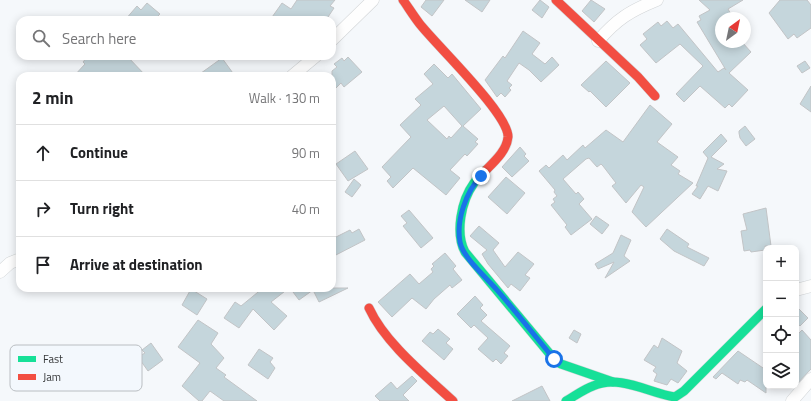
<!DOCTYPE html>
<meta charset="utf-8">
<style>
body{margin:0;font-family:"Titillium Web",sans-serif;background:#f2f2f2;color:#202124}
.controls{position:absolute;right:12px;bottom:12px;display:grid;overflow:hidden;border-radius:8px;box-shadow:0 2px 10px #0003}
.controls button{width:36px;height:36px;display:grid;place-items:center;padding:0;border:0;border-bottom:1px solid #e0e0e0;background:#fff;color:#202124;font:20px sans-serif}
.compass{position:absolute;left:715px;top:12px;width:36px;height:36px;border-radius:50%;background:#fff;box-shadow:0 2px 10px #0003;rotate:33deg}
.stop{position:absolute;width:12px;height:12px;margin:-9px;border:3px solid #1a73e8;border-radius:50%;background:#fff}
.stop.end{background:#1a73e8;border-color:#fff;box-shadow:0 1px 4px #0008}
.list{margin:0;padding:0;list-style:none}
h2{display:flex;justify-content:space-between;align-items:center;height:52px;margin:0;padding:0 16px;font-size:17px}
h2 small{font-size:13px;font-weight:400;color:#757577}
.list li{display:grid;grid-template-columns:26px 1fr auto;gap:12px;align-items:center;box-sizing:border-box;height:56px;padding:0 16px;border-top:1px solid #e0e0e0}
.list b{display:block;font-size:15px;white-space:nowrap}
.list em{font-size:13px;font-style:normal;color:#757577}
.icon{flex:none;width:22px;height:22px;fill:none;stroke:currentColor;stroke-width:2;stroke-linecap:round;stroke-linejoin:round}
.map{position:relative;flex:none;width:811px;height:401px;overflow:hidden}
.search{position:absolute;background:#fff;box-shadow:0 2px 10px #0003;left:16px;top:16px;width:320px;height:44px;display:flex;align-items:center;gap:10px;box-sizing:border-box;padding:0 14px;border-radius:12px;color:#757577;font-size:15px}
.panel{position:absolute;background:#fff;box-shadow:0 2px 10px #0003;left:16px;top:72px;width:320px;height:220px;border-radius:12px}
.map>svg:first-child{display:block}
.building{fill:#c5d6dc;stroke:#c2c4c6;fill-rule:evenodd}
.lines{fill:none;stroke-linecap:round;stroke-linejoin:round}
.street-casing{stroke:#d2d5d7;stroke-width:13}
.fast-casing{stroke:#d2d5d7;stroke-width:10}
.jam-casing{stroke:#d2d5d7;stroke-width:10}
.street{stroke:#fefefe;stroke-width:12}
.fast{stroke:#16e098;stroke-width:9}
.jam{stroke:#f24e42;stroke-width:9}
.route{stroke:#1a73e8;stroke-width:5}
.key{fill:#f3f8fd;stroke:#babec2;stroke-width:1}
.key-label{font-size:11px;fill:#343638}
</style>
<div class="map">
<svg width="811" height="401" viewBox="0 0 811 401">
<rect width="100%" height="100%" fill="#f5f8fb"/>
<g class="building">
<path d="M297,0H335L330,6L334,8L326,20H270L282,3L291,9Z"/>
<path d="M426,0H444L432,16L421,7Z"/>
<path d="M465,0H490L482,12Z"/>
<path d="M540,0L549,7L542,18L532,10Z"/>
<path d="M591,0L605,9L594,22L582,11Z"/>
<path d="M699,0H743L728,9L733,18H721V42H742L751,52L729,73L748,90L732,107L729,104L725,108L700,86L684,102L676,94L703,66L680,44L656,63L640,45L647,39L643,34L658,22L661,26L667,21L673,28L678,24L718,72L724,68L726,70L697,22L701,20L699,16L710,10Z"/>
<path d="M780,0H807L811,5V28L797,38L794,34L788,39L769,13Z"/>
<path d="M147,3L160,14L154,20H125L137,6L141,10Z"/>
<path d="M523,31L540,43L532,54L545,64L552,57L559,65L541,82L529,70L519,63L507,81L512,85L509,88L511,90L505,97L501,93L497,97L485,80L503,56L505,58Z"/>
<path d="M88,56H127L146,76H74L85,64L83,62Z"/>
<path d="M348,57L362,72L344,87L341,83L332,92V71L337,67L334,64L342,58L344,61Z"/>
<path d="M222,58L235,76H197Z"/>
<path d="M606,61L630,83L606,107L590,91L589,92L581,85Z"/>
<path d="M805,61L810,68L802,73L797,66Z"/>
<path d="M434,64L448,78L452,74L481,109L463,126L478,139L475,142L478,144L467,156L465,154L450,170L460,178L446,195L413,168L393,188L387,181L391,177L382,167L411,137L400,125L421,105L415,99L433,84L424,74ZM444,106L462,126L451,138L449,136L447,139L427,120Z"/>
<path d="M811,86V112L800,104Z"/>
<path d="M650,105L672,124L657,142L678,157L671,165L680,171L678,174L693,183L646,227L632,212L644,187L641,185L626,203L612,186L616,183L603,166L601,164L597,167L589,158L586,159L563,179L576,194L578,192L584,199L579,204L592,219L571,235L565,227L567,225L551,205L555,202L553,199L557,196L554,192L555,190L539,171L546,165L549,168L563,155L567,160L583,145L585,148L606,130L623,142Z"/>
<path d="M745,126L755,139L746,146L740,138L739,133V131Z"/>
<path d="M721,134L727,141L711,157L724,164L717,169L727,171L718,191L708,186L700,199L692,194L698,186H696L708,158L703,152Z"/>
<path d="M520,147L526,154L524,156L529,161L512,177L502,167Z"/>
<path d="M355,151L368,169L348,181L336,164Z"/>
<path d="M506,177L525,193L507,214L488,197Z"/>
<path d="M354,179L361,185L352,197L345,192Z"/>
<path d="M766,208L771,246H765V250L751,252L750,250L744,251L741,231L747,230L743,214Z"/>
<path d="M409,210L433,238L421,248L403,226L407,223L401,216Z"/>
<path d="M596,216L609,225L602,234L590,224Z"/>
<path d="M479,226L499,243L493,250L505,267L518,252L534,264L525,275L530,278L520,291L511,284L508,288L488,264L482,254L487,250L470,236Z"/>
<path d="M359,229L365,240L332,257V239L350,230L352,233Z"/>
<path d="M667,229L689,244L687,247L709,258L704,266L674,251L660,239Z"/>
<path d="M621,235L631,240L624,256L630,261L605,278L614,262L598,269L595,264L613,253Z"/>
<path d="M445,253L456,266L453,269L462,280L452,288L450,285L434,299L426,309L412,298L392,317L378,302L410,274L419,284L433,272L431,269L434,266L432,264Z"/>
<path d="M263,288H289L271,302L287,316L274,330L253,309L239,328L224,318L235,302L241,306Z"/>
<path d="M290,288H348L319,302L313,290L299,300Z"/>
<path d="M191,289L207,299L197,315L182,305Z"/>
<path d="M475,296L483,305L480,308L487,315L481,321L510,346L504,353L508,356L501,364L496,359L493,362L478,349L488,338L474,325L471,328L457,314Z"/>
<path d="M796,306L808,318L800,326L796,322Z"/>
<path d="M198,320L218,333L211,344L224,358L216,368L226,375L224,377L257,401H224L210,391L202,401H199L182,386L200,363L178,347Z"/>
<path d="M438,329L450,339L446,343L453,349L444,360L422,341L430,332L433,334Z"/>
<path d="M574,330L581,334L577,343L569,338Z"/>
<path d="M802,330L811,340V369L796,385V336Z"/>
<path d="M662,338L682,351L677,363L687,371L678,383L671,379L667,385L654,381L657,374L653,371L656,367L644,360L654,345L658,348Z"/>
<path d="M151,343L163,360L148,371L138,357L145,353L142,350Z"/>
<path d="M259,349L273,358L270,362L275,368L268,379L248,365Z"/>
<path d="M738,351L766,370V393L747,380L745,382L740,380L738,384L722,373L716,379L713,377Z"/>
<path d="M412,376L417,381L403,395L409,401H380L375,396L391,382L397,389Z"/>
<path d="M542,386L550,401H512Z"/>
</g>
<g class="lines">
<defs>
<g id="street">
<path d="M332,40L373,0"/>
<path d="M598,41C617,19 630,11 657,0"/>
<path d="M292,76L316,56"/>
<path d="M0,272L10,263L20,259"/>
<path d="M796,290L811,286"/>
<path d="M792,401L811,379"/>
</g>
<g id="fast">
<path d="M486,170C482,174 477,178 474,183C461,201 455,233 465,252L554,359L561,364L613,382"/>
<path d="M566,401C575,396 584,389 593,386C620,374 649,393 675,397L684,391L766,309"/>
</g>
<g id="jam">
<path d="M403,0C408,7 413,15 419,23C435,44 509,114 508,137C507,150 495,161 486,170"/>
<path d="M556,0L638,77L655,96"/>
<path d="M369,308C385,343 425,375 453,401"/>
</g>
</defs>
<use href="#street" class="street-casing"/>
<use href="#fast" class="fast-casing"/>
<use href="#jam" class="jam-casing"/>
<use href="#street" class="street"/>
<use href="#fast" class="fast"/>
<use href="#jam" class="jam"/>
</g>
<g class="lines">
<path class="route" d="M481,176C466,192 456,220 460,242C463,258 487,278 497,290C517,313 535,336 554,359"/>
</g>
<rect x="10" y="345" width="132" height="46" rx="6" class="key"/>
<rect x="18" y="356" width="18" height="6" fill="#16e098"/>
<rect x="18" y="374" width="18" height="6" fill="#f24e42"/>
<g class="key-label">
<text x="43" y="363">Fast</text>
<text x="43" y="381">Jam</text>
</g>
</svg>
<div class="controls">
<button>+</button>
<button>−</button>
<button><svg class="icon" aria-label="locate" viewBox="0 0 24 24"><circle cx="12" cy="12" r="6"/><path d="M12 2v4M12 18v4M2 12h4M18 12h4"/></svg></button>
<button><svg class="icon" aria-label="layers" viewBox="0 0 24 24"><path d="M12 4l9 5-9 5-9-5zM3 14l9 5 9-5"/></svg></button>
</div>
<svg class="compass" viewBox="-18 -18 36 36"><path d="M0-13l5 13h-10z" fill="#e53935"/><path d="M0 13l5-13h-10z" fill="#757577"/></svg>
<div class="stop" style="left:554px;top:359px"></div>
<div class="stop end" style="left:481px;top:176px"></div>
<div class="search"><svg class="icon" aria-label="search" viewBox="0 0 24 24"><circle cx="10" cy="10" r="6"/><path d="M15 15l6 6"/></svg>Search here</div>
<section class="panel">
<h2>2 min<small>Walk · 130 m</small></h2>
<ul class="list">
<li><svg class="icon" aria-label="ahead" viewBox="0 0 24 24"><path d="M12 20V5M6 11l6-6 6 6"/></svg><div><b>Continue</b></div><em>90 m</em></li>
<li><svg class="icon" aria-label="right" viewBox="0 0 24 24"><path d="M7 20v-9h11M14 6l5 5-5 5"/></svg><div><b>Turn right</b></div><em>40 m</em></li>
<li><svg class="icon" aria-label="arrive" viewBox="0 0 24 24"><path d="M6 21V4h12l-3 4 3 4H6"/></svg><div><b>Arrive at destination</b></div></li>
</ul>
</section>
</div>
